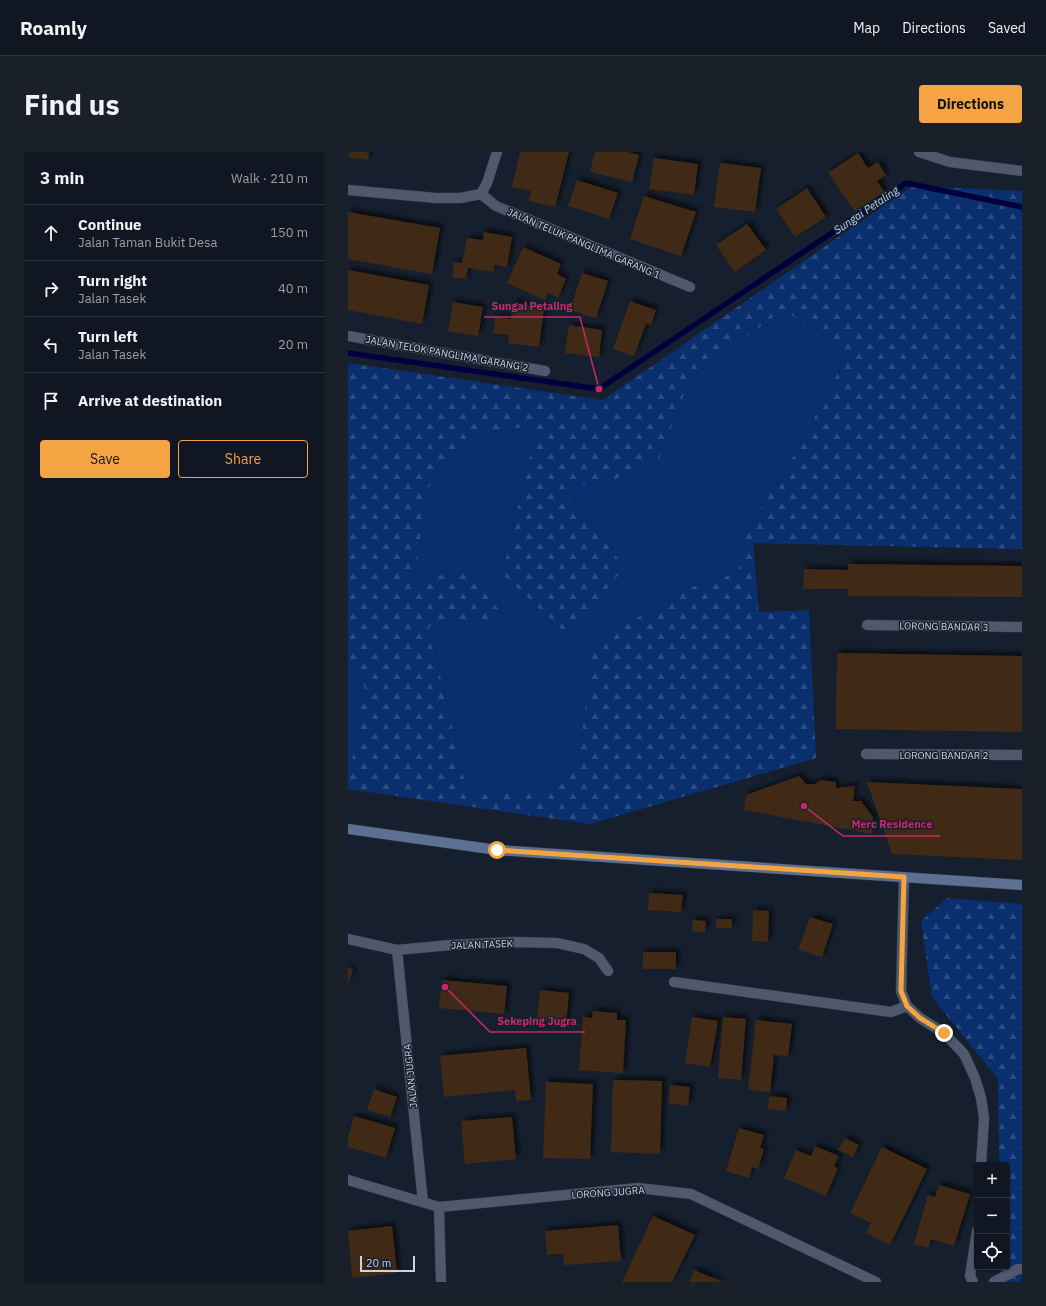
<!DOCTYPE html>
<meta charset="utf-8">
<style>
body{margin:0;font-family:"IBM Plex Sans",sans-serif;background:#19202a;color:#f1f3f6}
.controls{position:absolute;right:12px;bottom:12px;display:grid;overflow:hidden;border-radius:4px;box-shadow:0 1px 3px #0004}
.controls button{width:36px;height:36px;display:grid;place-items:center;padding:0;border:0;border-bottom:1px solid #303640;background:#101722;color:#f1f3f6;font:20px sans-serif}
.scale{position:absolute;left:12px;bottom:10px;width:55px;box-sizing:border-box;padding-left:4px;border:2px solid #cdd3de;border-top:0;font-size:11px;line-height:14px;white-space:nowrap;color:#cdd3de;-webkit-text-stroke:3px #161f2e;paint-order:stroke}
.stop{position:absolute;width:12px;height:12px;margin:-9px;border:3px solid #f4a443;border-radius:50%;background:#fff}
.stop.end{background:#f4a443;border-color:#fff;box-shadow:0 1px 4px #0008}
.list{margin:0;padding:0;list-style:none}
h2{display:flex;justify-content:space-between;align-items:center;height:52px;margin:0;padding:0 16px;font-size:17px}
h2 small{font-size:13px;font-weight:400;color:#9c9fa5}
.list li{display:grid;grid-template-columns:26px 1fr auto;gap:12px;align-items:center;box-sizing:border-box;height:56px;padding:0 16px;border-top:1px solid #303640}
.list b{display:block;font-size:15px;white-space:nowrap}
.list p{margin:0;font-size:13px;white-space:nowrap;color:#9c9fa5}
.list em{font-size:13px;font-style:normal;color:#9c9fa5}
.actions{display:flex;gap:8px;padding:12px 16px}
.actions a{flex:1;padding:9px 0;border:1px solid #f4a443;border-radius:4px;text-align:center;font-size:14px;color:#f4a443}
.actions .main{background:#f4a443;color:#111}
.icon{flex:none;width:22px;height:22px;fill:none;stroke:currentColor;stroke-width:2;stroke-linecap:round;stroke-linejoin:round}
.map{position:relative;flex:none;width:674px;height:1130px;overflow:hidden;border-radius:4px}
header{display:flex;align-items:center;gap:24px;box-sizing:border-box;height:56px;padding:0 20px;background:#101722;border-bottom:1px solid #303640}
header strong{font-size:19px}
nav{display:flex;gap:22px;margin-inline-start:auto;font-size:14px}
.intro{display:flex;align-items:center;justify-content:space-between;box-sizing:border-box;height:96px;padding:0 24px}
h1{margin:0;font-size:28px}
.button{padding:10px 18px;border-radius:4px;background:#f4a443;color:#111;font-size:14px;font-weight:700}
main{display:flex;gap:24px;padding:0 24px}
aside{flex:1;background:#101722;border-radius:4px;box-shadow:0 1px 3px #0004}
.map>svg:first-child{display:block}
.grass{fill:#092f6e}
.forest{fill:url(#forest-firs);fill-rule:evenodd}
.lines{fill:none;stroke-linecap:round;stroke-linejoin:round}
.stream{stroke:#00003e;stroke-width:5.5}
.building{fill:#402b13;filter:url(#shadow)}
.street-casing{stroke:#333946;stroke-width:11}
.secondary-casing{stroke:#333946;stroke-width:11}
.street{stroke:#4f596b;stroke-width:10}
.secondary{stroke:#5d7092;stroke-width:10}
.route{stroke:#f4a443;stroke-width:5}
.labels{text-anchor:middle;stroke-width:3;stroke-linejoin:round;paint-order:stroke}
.street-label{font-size:10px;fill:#cdd3de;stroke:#161f2e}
.water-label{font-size:11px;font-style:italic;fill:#bbd3f9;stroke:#161f2e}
.leader{fill:none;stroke:#c32b68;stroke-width:1.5}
.callout-dot{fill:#c32b68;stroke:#161f2e;stroke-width:1.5}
.callout-label{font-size:11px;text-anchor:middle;font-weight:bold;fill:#c32b68;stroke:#161f2e;stroke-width:3;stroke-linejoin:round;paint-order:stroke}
</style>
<header>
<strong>Roamly</strong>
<nav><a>Map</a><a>Directions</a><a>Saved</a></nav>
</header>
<div class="intro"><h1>Find us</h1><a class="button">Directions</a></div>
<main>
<aside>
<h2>3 min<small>Walk · 210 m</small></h2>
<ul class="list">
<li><svg class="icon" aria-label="ahead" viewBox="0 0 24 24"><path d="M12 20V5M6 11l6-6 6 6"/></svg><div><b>Continue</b><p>Jalan Taman Bukit Desa</p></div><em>150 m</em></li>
<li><svg class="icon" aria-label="right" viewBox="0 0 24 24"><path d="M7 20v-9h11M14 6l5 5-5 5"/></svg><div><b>Turn right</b><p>Jalan Tasek</p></div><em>40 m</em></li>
<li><svg class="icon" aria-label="left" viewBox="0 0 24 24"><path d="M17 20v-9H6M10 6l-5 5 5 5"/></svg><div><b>Turn left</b><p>Jalan Tasek</p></div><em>20 m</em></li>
<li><svg class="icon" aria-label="arrive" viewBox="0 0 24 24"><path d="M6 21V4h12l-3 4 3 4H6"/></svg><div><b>Arrive at destination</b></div></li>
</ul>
<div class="actions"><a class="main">Save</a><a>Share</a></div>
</aside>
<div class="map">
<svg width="674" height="1130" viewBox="0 0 674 1130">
<defs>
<pattern id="forest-firs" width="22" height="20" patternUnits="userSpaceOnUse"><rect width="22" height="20" fill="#092f6e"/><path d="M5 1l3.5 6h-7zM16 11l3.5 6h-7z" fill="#2c4c82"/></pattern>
<filter id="shadow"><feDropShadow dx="3.5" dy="-3.5" stdDeviation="2" flood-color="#0009"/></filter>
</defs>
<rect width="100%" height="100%" fill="#161f2e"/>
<g class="grass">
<path d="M436,156L498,205L451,295L400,378L389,421L341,436L245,491L231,605L193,637L120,644L81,473L158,466L66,436L78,338L131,282L189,273L154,422L277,415L216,336L266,328L311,308L342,226Z"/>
<path d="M0,504L17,536L2,620L0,619Z"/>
</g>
<g class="forest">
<path d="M564,34L674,39V397L405,391L411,460L461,458L468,606L242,672L0,637V619L2,620L17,536L0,504V211L255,248ZM436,157L498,205L451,295L400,378L389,421L341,436L245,491L231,605L193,637L120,644L81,474L158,466L114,414L66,435L78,338L131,282L189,273L154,422L220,483L277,415L216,337L266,328L311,308L342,226Z"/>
<path d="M599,746L674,752V1130H653V1115H659V1013H651L650,927L584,845L573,769Z"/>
</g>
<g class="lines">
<path class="stream" d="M0,201L251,237L558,31L674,55"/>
</g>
<g class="building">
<path d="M0,0H21L20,8L0,5Z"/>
<path d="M172,0H221L207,55L181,49L183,39L164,35Z"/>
<path d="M247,0H280L291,3L284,30L242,20Z"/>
<path d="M510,1L520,16L530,10L538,23L529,29L536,40L507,59L480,21Z"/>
<path d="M306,6L350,12L346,43L301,37Z"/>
<path d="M372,11L413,16L407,60L366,55Z"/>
<path d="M229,28L270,41L261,67L220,54Z"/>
<path d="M459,36L478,65L447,85L428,57Z"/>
<path d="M296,44L348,60L333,104L282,87Z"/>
<path d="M0,60L92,76L84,122L0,107Z"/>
<path d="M399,72L418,98L387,120L368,93Z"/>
<path d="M136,80L164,85L159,115L147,113L145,120L120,116L118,127L104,125L106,110L114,111L119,86L135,88Z"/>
<path d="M175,95L213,112L209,122L218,127L210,146L200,141L197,148L159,131Z"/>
<path d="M0,118L81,133L74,172L0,158Z"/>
<path d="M234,121L260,129L248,166L222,158Z"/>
<path d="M282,149L308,158L303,173L298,172L286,204L265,197Z"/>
<path d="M105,150L135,155L130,184L100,179Z"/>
<path d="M165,151L196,156L191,195L160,191L161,183L145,181L147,165L163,167Z"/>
<path d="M221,173L254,178L251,205L217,201Z"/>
<path d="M500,412L674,414V445L500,444V437H455L456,417L500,418Z"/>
<path d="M489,501L674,504V580L488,577Z"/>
<path d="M451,624L458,632H467L472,628L488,630V636L507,634L505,649H513L525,665L524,682L396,658L398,643Z"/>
<path d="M519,630L674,637V708L544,702Z"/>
<path d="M301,741L335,743L333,760L300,758Z"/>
<path d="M405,758L421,759L420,790L404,789Z"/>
<path d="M462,765L485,772L474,805L450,798Z"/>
<rect x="368" y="767" width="16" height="9"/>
<path d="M345,768L358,769L357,780L344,779Z"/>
<rect x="295" y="800" width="33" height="17"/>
<path d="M0,816L5,817L0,833Z"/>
<path d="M94,828L159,834L156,862L91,856Z"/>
<path d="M192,838L221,841L218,871L189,868Z"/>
<path d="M245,859L269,861V868H278L275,921L231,918L235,865L244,866Z"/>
<path d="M344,865L370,869L362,915L337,911Z"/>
<path d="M375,865L398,867L393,928L370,926Z"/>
<path d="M408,868L444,872L440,904L426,903L422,940L400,938Z"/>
<path d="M178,896L183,948L168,949L167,938L96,945L92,904Z"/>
<path d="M265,928L314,929L312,1002L263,1000Z"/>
<path d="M198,930L245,932L242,1007L195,1006Z"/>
<path d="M322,933L342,935L340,954L320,951Z"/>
<path d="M26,937L49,945L42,965L19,958Z"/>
<path d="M421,944L439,946L438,959L420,957Z"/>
<path d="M6,964L47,976L38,1006L0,995V985Z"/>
<path d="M164,965L168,1007L117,1012L113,969Z"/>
<path d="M391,976L416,983L412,996L416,997L410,1017L404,1015L401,1026L378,1019Z"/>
<path d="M497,986L511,993L505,1005L490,998Z"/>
<path d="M467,994L491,1004L486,1014L490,1016L478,1044L436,1026L448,998L463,1004Z"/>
<path d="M534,995L579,1017L542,1093L518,1081L523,1071L502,1061Z"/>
<path d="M591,1033L622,1042L606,1094L583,1087L580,1096L566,1092L580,1043L587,1045Z"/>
<path d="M305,1064L347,1083L324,1130H274Z"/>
<path d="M270,1073L273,1109L216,1113L215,1101L199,1103L197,1079Z"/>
<path d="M44,1074L49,1121L4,1126L0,1079Z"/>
<path d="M346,1118L375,1130H341Z"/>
</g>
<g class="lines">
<defs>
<g id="street">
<path d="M571,0L602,10L674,19"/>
<path d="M0,38L88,46H112L133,42L139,31L149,0"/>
<path d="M133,42L148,54L342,135"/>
<path d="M0,184L197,219"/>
<path d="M519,473L674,475"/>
<path d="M518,602L674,603"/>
<path d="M556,725L553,839L559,854L572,866L596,881L616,902L627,926L633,946L636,966L633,1013"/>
<path d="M0,787L49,798L102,793L166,790L209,791L236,797L251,806L260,819"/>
<path d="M49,798L75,1050"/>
<path d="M326,830L543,860L559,854"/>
<path d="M0,1028L91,1055L290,1036L343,1042L528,1130"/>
<path d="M91,1055L93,1130"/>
<path d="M625,1130L622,1124L629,1079"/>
<path d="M646,1130L670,1117H674"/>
</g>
<path id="secondary" d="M0,677L149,698L674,733"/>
</defs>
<use href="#street" class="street-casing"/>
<use href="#secondary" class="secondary-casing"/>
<use href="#street" class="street"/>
<use href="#secondary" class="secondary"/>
</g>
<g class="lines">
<path class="route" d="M149,698L556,725L553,839L559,854L572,866L596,881"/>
</g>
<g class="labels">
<g class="street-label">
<text transform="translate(236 91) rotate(23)" y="4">JALAN TELUK PANGLIMA GARANG 1</text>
<text transform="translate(99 201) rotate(10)" y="4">JALAN TELOK PANGLIMA GARANG 2</text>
<text transform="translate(596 474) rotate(1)" y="4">LORONG BANDAR 3</text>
<text x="596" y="607">LORONG BANDAR 2</text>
<text transform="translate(134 792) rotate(-2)" y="4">JALAN TASEK</text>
<text transform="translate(62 924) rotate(-96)" y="4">JALAN JUGRA</text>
<text transform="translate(260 1040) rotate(-4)" y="4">LORONG JUGRA</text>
</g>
<g class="water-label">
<text transform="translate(518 58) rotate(-34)" y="4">Sungai Petaling</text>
</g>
</g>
<path class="leader" d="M251 237L232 165H136M456 654L495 684H592M97 835L142 880H237"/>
<g class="callout-dot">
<circle cx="251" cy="237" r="4"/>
<circle cx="456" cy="654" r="4"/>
<circle cx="97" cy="835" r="4"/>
</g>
<g class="callout-label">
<text x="184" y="158">Sungai Petaling</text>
<text x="544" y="676">Merc Residence</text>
<text x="189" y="873">Sekeping Jugra</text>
</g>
</svg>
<div class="controls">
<button>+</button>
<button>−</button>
<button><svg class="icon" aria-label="locate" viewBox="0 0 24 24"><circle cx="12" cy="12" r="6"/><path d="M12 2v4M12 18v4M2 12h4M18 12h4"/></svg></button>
</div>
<div class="scale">20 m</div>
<div class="stop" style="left:149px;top:698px"></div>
<div class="stop end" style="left:596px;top:881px"></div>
</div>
</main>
